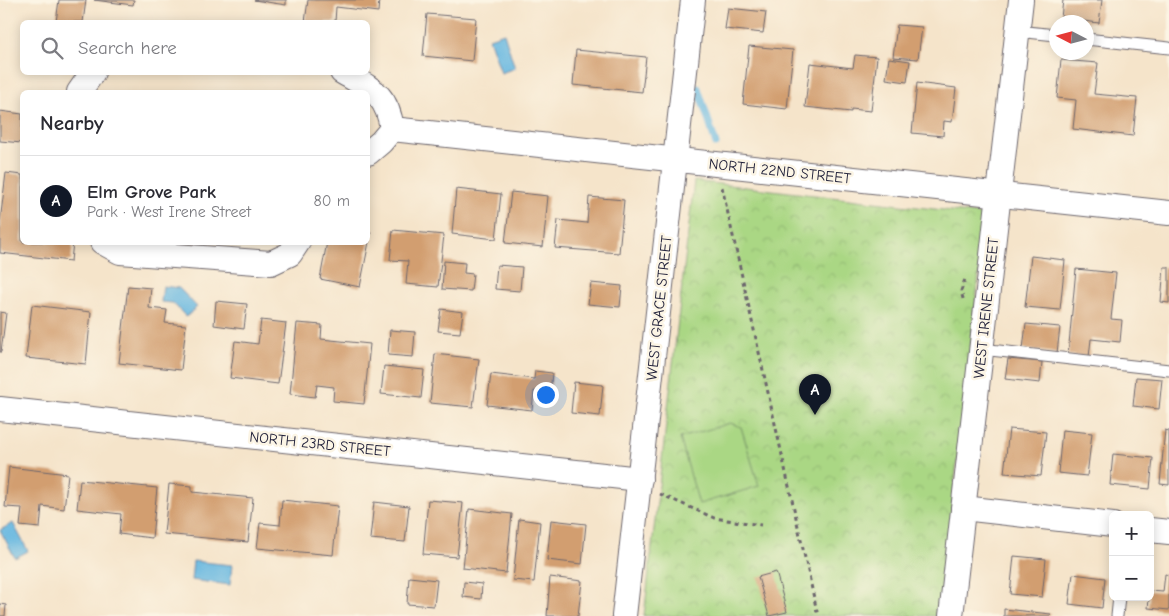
<!DOCTYPE html>
<meta charset="utf-8">
<style>
body{margin:0;font-family:"Comic Neue",sans-serif;background:#f2f2f3;color:#2b2b33}
.controls{position:absolute;right:15px;bottom:15px;display:grid;overflow:hidden;border-radius:8px;box-shadow:0 2px 12px #0003}
.controls button{width:45px;height:45px;display:grid;place-items:center;padding:0;border:0;border-bottom:1px solid #e1e1e2;background:#fff;color:#2b2b33;font:25px sans-serif}
.compass{position:absolute;left:1049px;top:15px;width:45px;height:45px;border-radius:50%;background:#fff;box-shadow:0 2px 12px #0003;rotate:276deg}
.you{position:absolute;left:545px;top:394px;width:18px;height:18px;margin:-12px;border:4px solid #fff;border-radius:50%;background:#1a73e8;box-shadow:0 0 0 8px #1a73e833}
.badge{display:grid;place-items:center;width:32px;height:32px;border-radius:50%;background:#111827;color:#fff;font-size:16px;font-weight:700}
.pin{position:absolute;translate:-50% -41px;filter:drop-shadow(0 1px 2px #0008)}
.pin::after{content:'';position:absolute;top:26px;width:18px;height:15px;background:inherit;clip-path:polygon(0 0,100% 0,50% 100%)}
.list{margin:0;padding:0;list-style:none}
h2{display:flex;justify-content:space-between;align-items:center;height:65px;margin:0;padding:0 20px;font-size:21px}
h2 small{font-size:16px;font-weight:400;color:#7c7c81}
.list li{display:grid;grid-template-columns:32px 1fr auto;gap:15px;align-items:center;box-sizing:border-box;height:90px;padding:0 20px;border-top:1px solid #e1e1e2}
.list b{display:block;font-size:19px;white-space:nowrap}
.list p{margin:0;font-size:16px;white-space:nowrap;color:#7c7c81}
.list em{font-size:16px;font-style:normal;color:#7c7c81}
.icon{flex:none;width:28px;height:28px;fill:none;stroke:currentColor;stroke-width:2;stroke-linecap:round;stroke-linejoin:round}
.map{position:relative;flex:none;width:1169px;height:616px;overflow:hidden}
.search{position:absolute;background:#fff;box-shadow:0 2px 12px #0003;left:20px;top:20px;width:350px;height:55px;display:flex;align-items:center;gap:12px;box-sizing:border-box;padding:0 18px;border-radius:8px;color:#7c7c81;font-size:19px}
.panel{position:absolute;background:#fff;box-shadow:0 2px 12px #0003;left:20px;top:90px;width:350px;height:155px;border-radius:8px}
.map>svg:first-child{display:block}
.park{fill:url(#park-crowns);stroke:#667c60}
.garden{fill:#aad784;stroke:#667c60}
.water{fill:#64b6e0;stroke:#436c8e}
.lines{fill:none;stroke-linecap:round;stroke-linejoin:round}
.stream{stroke:#64b6e0;stroke-width:7}
.building{fill:#d29e6f}
.lane-casing{stroke:#6c666d;stroke-width:13}
.street-casing{stroke:#6c666d;stroke-width:26}
.path{stroke:#6c666d;stroke-width:3;stroke-dasharray:4 4;stroke-linecap:butt}
.lane{stroke:#fff;stroke-width:11}
.street{stroke:#fff;stroke-width:24}
.labels{text-anchor:middle;stroke-width:5;stroke-linejoin:round;paint-order:stroke}
.street-label{font-size:15px;fill:#22223b;stroke:#fcf5e5}
</style>
<div class="map">
<svg width="1169" height="616" viewBox="0 0 1169 616">
<defs>
<pattern id="park-crowns" width="20" height="18" patternUnits="userSpaceOnUse" patternTransform="scale(1.25)"><rect width="20" height="18" fill="#aad784"/><path d="M2 6a3 3 0 1 1 6 0M12 15a3 3 0 1 1 6 0" fill="none" stroke="#92b873"/></pattern>
</defs>
<rect width="100%" height="100%" fill="#fcf5e5"/>
<filter id="ink" filterUnits="userSpaceOnUse"><feTurbulence type="fractalNoise" baseFrequency=".02" numOctaves="2"/><feDisplacementMap in="SourceGraphic" scale="10" xChannelSelector="R" yChannelSelector="G"/><feConvolveMatrix kernelMatrix="1 2 1 2 8 2 1 2 1" color-interpolation-filters="sRGB"/></filter>
<filter id="wash" filterUnits="userSpaceOnUse"><feTurbulence type="fractalNoise" baseFrequency=".0096" numOctaves="4" result="noise"/><feDisplacementMap in="SourceGraphic" scale="20" xChannelSelector="R" yChannelSelector="G"/><feGaussianBlur stdDeviation="1.12" result="paint"/><feColorMatrix in="noise" values="0 0 0 0 0 0 0 0 0 0 0 0 0 0 0 0 0 1.4 0 .05"/><feComposite in="paint" operator="in"/></filter>
<g filter="url(#wash)">
<rect width="100%" height="100%" fill="#f5e4ca"/>
<path class="park" d="M694,181L986,215L939,616H644Z"/>
<path class="garden" d="M730,423L741,427L759,486L699,504L680,438Z"/>
<g class="water">
<path d="M504,33L515,68L501,73L489,38Z"/>
<path d="M163,286L179,288L197,307L186,317L173,303L161,302Z"/>
<path d="M13,523L28,551L15,558L0,530Z"/>
<path d="M193,561L232,565L230,585L191,580Z"/>
</g>
<g class="lines">
<path class="stream" d="M698,88L716,144"/>
</g>
<g id="blocks">
<g class="building">
<path d="M59,0H86L83,22H56Z"/>
<path d="M94,0H134L133,5Z"/>
<path d="M254,0H286V5Z"/>
<path d="M308,0H379L378,12L336,7L335,22H305Z"/>
<path d="M1063,0H1102L1099,23L1061,18Z"/>
<path d="M728,8L766,12L763,33L725,29Z"/>
<path d="M427,14L476,18L472,61L423,56Z"/>
<path d="M897,25L922,27L918,59L893,57Z"/>
<path d="M749,46L793,50L787,109L743,104Z"/>
<path d="M576,50L646,57L642,92L573,85Z"/>
<path d="M855,55L877,57L871,111L851,109V112L805,107L810,63L853,68Z"/>
<path d="M889,58L910,61L907,82L886,79Z"/>
<path d="M1061,60L1098,63L1094,94L1137,98L1133,136L1073,129L1076,100L1057,98Z"/>
<path d="M917,83L956,88L952,122L944,121L943,136L912,133Z"/>
<path d="M0,111L22,114V143L0,141Z"/>
<path d="M6,173L22,175V242H73L71,261L0,253V222Z"/>
<path d="M456,189L501,194L496,239L452,234Z"/>
<path d="M511,192L548,196L543,247L505,243Z"/>
<path d="M589,197L624,200L619,253L555,248L558,220L587,223Z"/>
<path d="M393,230L444,235L438,287L406,284L408,261L390,260Z"/>
<path d="M368,232H371L360,287L320,279L327,242H368Z"/>
<path d="M1031,256L1065,260L1060,310L1025,307Z"/>
<path d="M444,261L465,263L464,273L473,274L471,291L442,289Z"/>
<path d="M497,265L522,267L520,291L495,289Z"/>
<path d="M1164,267H1169V303L1161,302Z"/>
<path d="M1076,269L1116,273L1111,319L1122,320L1120,342L1091,339L1089,357L1068,355Z"/>
<path d="M591,283L622,286L620,307L588,304Z"/>
<path d="M128,286L151,288L149,308L167,310L165,323L186,325L181,370L119,363Z"/>
<path d="M216,301L247,304L244,329L214,325Z"/>
<path d="M32,305L91,312L86,364L26,358Z"/>
<path d="M441,309L463,312L460,333L438,331Z"/>
<path d="M0,312L6,313L1,352H0Z"/>
<path d="M261,320L286,323L278,384L230,378L235,341L258,344Z"/>
<path d="M297,323L322,325L321,339L370,344L364,404L333,401L334,387L317,385L315,397L290,394Z"/>
<path d="M1026,324L1060,327L1057,353L1023,349Z"/>
<path d="M390,330L415,332L413,357L388,355Z"/>
<path d="M435,354L479,359L473,407L430,403Z"/>
<path d="M1008,359L1042,362L1040,383L1005,379Z"/>
<path d="M384,366L424,370L421,398L381,394Z"/>
<path d="M535,371L552,373L550,393L534,391L532,410L487,405L491,374L534,379Z"/>
<path d="M1136,377L1162,379L1159,409L1133,406Z"/>
<path d="M574,382L603,385L600,416L571,413Z"/>
<path d="M1009,429L1046,432L1041,476L1004,473Z"/>
<path d="M1062,430L1092,433L1087,476L1058,473Z"/>
<path d="M1165,430L1169,431V485L1160,484Z"/>
<path d="M1113,454L1153,458L1150,489L1110,485Z"/>
<path d="M9,467L68,474L64,509L42,506L40,528L20,526L22,508L5,507Z"/>
<path d="M80,480L157,488L152,538L119,534L121,514L77,509Z"/>
<path d="M169,484L192,486V492L253,498L248,542L164,534Z"/>
<path d="M282,500L338,506L333,555L257,548L260,523L280,525Z"/>
<path d="M428,500L463,503L457,557L423,554Z"/>
<path d="M374,502L409,506L405,542L370,539Z"/>
<path d="M469,509L512,514L506,573L463,568Z"/>
<path d="M519,519L540,522L534,582L513,580Z"/>
<path d="M551,520L586,524L582,564L547,560Z"/>
<path d="M1014,556L1046,559L1042,597L1010,594Z"/>
<path d="M776,572L787,612L769,616L758,577Z"/>
<path d="M1073,574L1105,578L1102,608L1069,604Z"/>
<path d="M1165,574L1169,575V610L1148,608L1150,591L1163,592Z"/>
<path d="M409,577L437,580L434,606L407,604Z"/>
<path d="M550,577L582,581L578,616H547Z"/>
<path d="M464,582L482,584L481,599L463,597Z"/>
<path d="M0,604L6,605L5,616H0Z"/>
<path d="M1004,609L1051,614L1050,616H1004Z"/>
</g>
</g>
</g>
<g filter="url(#ink)">
<use href="#blocks" fill-opacity="0" stroke="#6c666d" stroke-width="1"/>
<g class="lines">
<defs>
<g id="lane">
<path d="M1017,31L1056,35"/>
<path d="M1086,39L1169,48"/>
<path d="M981,349L1169,370"/>
<path d="M1117,616L1119,597"/>
</g>
<g id="street">
<path d="M342,72C371,89 387,93 392,129L381,142L368,153"/>
<path d="M79,92L93,72"/>
<path d="M392,129L1169,213"/>
<path d="M102,242L120,252L271,263L290,254L298,242"/>
<path d="M0,409L640,479"/>
<path d="M963,508L1113,525"/>
<path d="M1150,530L1169,532"/>
<path d="M624,616L693,0"/>
<path d="M951,616L1021,0"/>
</g>
</defs>
<use href="#lane" class="lane-casing"/>
<use href="#street" class="street-casing"/>
<g class="path">
<path d="M722,187L818,616"/>
<path d="M963,299L961,291L965,279"/>
<path d="M660,494L714,518L761,525"/>
</g>
<use href="#lane" class="lane"/>
<use href="#street" class="street"/>
</g>
</g>
<g class="labels">
<g class="street-label">
<text transform="translate(780 171) rotate(6)" y="5">NORTH 22ND STREET</text>
<text transform="translate(659 308) rotate(-84)" y="5">WEST GRACE STREET</text>
<text transform="translate(986 308) rotate(-84)" y="5">WEST IRENE STREET</text>
<text transform="translate(320 444) rotate(6)" y="5">NORTH 23RD STREET</text>
</g>
</g>
</svg>
<div class="controls">
<button>+</button>
<button>−</button>
</div>
<svg class="compass" viewBox="-18 -18 36 36"><path d="M0-13l5 13h-10z" fill="#e53935"/><path d="M0 13l5-13h-10z" fill="#7c7c81"/></svg>
<div class="you"></div>
<div class="pin badge" style="left:815px;top:415px">A</div>
<div class="search"><svg class="icon" aria-label="search" viewBox="0 0 24 24"><circle cx="10" cy="10" r="6"/><path d="M15 15l6 6"/></svg>Search here</div>
<section class="panel">
<h2>Nearby<small></small></h2>
<ul class="list">
<li><span class="badge">A</span><div><b>Elm Grove Park</b><p>Park · West Irene Street</p></div><em>80 m</em></li>
</ul>
</section>
</div>
